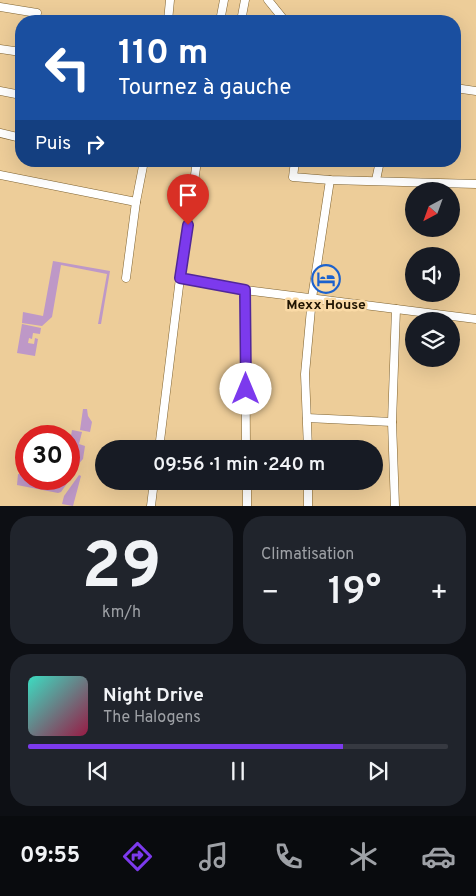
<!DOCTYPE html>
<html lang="fr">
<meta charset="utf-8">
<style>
body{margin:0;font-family:Overpass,sans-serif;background:#20242c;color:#f1f3f6;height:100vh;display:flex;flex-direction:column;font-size:19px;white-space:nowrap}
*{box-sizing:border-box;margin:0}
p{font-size:16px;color:#9ea1a6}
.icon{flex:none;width:28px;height:28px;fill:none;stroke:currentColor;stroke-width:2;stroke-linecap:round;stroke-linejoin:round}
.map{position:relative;height:506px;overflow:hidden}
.side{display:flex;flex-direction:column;gap:10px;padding:10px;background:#0d0f14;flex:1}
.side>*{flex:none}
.top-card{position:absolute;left:15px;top:15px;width:446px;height:152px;border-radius:20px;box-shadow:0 5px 20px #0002;background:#1a4fa0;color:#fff;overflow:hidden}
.needle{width:32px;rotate:221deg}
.controls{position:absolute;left:405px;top:182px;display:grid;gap:10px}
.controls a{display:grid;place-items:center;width:55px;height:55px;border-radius:50%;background:#171b24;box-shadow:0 5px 20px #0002;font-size:25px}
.speed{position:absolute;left:15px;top:425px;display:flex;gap:10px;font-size:25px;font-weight:700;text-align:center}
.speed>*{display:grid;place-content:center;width:65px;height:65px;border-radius:50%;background:#171b24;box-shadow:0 5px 20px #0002;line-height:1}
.speed .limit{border:8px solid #d22;background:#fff;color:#111}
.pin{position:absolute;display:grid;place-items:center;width:42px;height:42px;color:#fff;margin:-51px -21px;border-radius:50% 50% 50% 0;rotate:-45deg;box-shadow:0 0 5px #0007}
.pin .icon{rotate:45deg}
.me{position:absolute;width:55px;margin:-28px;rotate:0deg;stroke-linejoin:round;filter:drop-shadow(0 0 4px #0008)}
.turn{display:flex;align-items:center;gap:18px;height:105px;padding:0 20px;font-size:22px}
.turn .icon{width:65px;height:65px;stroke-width:2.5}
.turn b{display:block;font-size:35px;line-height:42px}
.then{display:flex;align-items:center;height:48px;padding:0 20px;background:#0003;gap:10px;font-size:19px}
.big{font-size:38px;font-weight:600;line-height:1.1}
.side .tile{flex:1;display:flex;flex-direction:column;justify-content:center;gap:8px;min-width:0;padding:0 18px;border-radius:20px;background:#20242c}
.side .dial{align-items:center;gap:0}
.dial b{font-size:65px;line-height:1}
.song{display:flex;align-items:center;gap:15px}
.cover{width:60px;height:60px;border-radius:8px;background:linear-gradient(135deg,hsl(170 70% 55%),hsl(340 70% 35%))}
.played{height:5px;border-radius:2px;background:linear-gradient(90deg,#7c3aed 75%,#363941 75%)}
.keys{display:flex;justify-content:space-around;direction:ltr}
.heat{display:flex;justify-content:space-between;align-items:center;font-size:28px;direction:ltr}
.side .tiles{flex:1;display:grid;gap:10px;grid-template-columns:1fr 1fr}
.tile:last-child{grid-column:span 2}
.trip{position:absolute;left:95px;top:440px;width:288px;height:50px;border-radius:25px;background:#171b24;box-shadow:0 5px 20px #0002;font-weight:600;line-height:50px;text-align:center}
.menu{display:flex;height:80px;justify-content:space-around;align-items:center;background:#090b0e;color:#9ea1a6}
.menu .icon{width:35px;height:35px}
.menu .active{color:#7c3aed}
.menu b{font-size:22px;color:#f1f3f6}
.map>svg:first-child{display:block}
.green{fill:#be98c7}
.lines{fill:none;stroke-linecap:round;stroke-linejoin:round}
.minor-casing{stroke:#7f6331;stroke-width:9}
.minor{stroke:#fff;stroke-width:8}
.route-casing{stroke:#51269a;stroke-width:12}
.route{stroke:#7c3aed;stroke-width:9}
.labels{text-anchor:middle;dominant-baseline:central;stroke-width:5;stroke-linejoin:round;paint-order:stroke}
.poi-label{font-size:14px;font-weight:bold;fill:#1f1402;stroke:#fadaa6}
</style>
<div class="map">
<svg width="476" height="506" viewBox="0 0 476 506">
<rect width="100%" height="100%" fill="#edcd99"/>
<g class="green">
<polygon points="53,261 110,271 101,324 98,324 107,274 61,265 52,317 42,326 22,323 23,312 43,316"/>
<polygon points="22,324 41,328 40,334 33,333 32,339 29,338 28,343 34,344 35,338 38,339 35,356 17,353"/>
<polygon points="83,409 87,409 88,416 92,422 90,432 80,430"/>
<polygon points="72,430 82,432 79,444 85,446 83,459 72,471 69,471 69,447"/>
<polygon points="18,474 26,475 26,479 47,479 68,482 61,492 58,493 17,485"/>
<polygon points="79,475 81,476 73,506 62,504 64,496"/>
</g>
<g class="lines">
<defs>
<g id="minor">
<polyline points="268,0 285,21"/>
<polyline points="0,7 37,13"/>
<polyline points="168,21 170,0"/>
<polyline points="220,21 224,0"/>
<polyline points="241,21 245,0"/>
<polyline points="0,49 21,52"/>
<polyline points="455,88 476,91"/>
<polyline points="0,91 21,95"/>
<polyline points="0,133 21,138"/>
<polyline points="295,161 293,177 330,180 476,184"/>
<polyline points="0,175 136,202"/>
<polyline points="376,180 380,161"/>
<polyline points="126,278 136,202 144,161"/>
<polyline points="180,278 245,290 476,319"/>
<polyline points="245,290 246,449"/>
<polyline points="307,418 392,422"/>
<polyline points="159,449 180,278 197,161"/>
<polyline points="308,449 305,374 312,298 330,180"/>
<polyline points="247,481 247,506"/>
<polyline points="308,481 308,506"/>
<polyline points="151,506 154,481"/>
<polyline points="395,506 392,422 396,309"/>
</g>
</defs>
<use href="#minor" class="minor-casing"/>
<use href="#minor" class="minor"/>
</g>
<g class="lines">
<defs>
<polyline id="route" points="188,225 180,278 245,290 246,389"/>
</defs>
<use href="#route" class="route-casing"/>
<use href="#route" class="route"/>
</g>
<defs>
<symbol id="hotel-ring" viewBox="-11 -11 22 22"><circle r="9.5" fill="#fadaa6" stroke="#1d62cd" stroke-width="1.5"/><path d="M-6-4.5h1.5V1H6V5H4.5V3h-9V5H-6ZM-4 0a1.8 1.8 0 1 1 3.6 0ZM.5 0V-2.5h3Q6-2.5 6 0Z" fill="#1d62cd"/></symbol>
</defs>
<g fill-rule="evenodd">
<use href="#hotel-ring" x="310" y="263" width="32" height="32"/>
</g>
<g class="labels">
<g class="poi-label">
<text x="326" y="305">Mexx House</text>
</g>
</g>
</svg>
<div class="controls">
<a><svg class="needle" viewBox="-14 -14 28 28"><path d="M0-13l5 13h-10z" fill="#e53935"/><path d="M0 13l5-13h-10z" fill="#9ea1a6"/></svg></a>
<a><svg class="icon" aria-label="sound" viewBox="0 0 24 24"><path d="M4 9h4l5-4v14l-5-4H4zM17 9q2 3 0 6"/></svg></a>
<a><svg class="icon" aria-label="layers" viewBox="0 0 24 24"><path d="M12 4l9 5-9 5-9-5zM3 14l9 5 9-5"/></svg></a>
</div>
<div class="speed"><div class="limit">30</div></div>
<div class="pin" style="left:188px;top:225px;background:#d93025"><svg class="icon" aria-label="arrive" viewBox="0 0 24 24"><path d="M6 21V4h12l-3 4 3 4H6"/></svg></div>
<svg class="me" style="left:246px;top:389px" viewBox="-20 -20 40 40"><circle r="19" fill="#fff"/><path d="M0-13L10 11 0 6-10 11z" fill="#7c3aed"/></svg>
<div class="trip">09:56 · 1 min · 240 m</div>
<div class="top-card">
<div class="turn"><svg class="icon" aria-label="left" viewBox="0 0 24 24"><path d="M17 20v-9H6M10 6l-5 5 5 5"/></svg><div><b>110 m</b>Tournez à gauche</div></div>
<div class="then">Puis<svg class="icon" aria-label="right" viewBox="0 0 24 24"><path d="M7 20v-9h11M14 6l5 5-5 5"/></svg></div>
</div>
</div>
<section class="side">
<div class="tiles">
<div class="tile dial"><b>29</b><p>km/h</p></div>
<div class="tile"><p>Climatisation</p>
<div class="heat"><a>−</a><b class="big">19°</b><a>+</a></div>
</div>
<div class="tile">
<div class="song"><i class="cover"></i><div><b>Night Drive</b><p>The Halogens</p></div></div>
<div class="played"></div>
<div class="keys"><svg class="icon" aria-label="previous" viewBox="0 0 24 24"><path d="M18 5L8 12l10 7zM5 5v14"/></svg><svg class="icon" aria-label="pause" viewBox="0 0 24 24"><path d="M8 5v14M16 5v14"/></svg><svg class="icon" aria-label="next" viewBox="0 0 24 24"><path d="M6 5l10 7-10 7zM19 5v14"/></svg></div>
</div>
</div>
</section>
<nav class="menu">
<b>09:55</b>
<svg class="icon active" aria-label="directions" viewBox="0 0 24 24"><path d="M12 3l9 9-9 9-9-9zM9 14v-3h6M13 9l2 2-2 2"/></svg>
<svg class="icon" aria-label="music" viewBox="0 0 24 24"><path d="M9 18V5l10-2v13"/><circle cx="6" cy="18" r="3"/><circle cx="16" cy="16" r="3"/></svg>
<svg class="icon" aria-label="phone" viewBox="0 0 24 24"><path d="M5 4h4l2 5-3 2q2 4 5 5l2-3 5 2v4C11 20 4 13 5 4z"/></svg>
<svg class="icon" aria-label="climate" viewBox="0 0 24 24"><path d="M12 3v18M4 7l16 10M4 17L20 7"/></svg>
<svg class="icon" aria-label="car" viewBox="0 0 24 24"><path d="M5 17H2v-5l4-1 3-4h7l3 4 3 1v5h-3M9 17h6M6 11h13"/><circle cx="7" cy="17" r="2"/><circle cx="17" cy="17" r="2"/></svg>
</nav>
